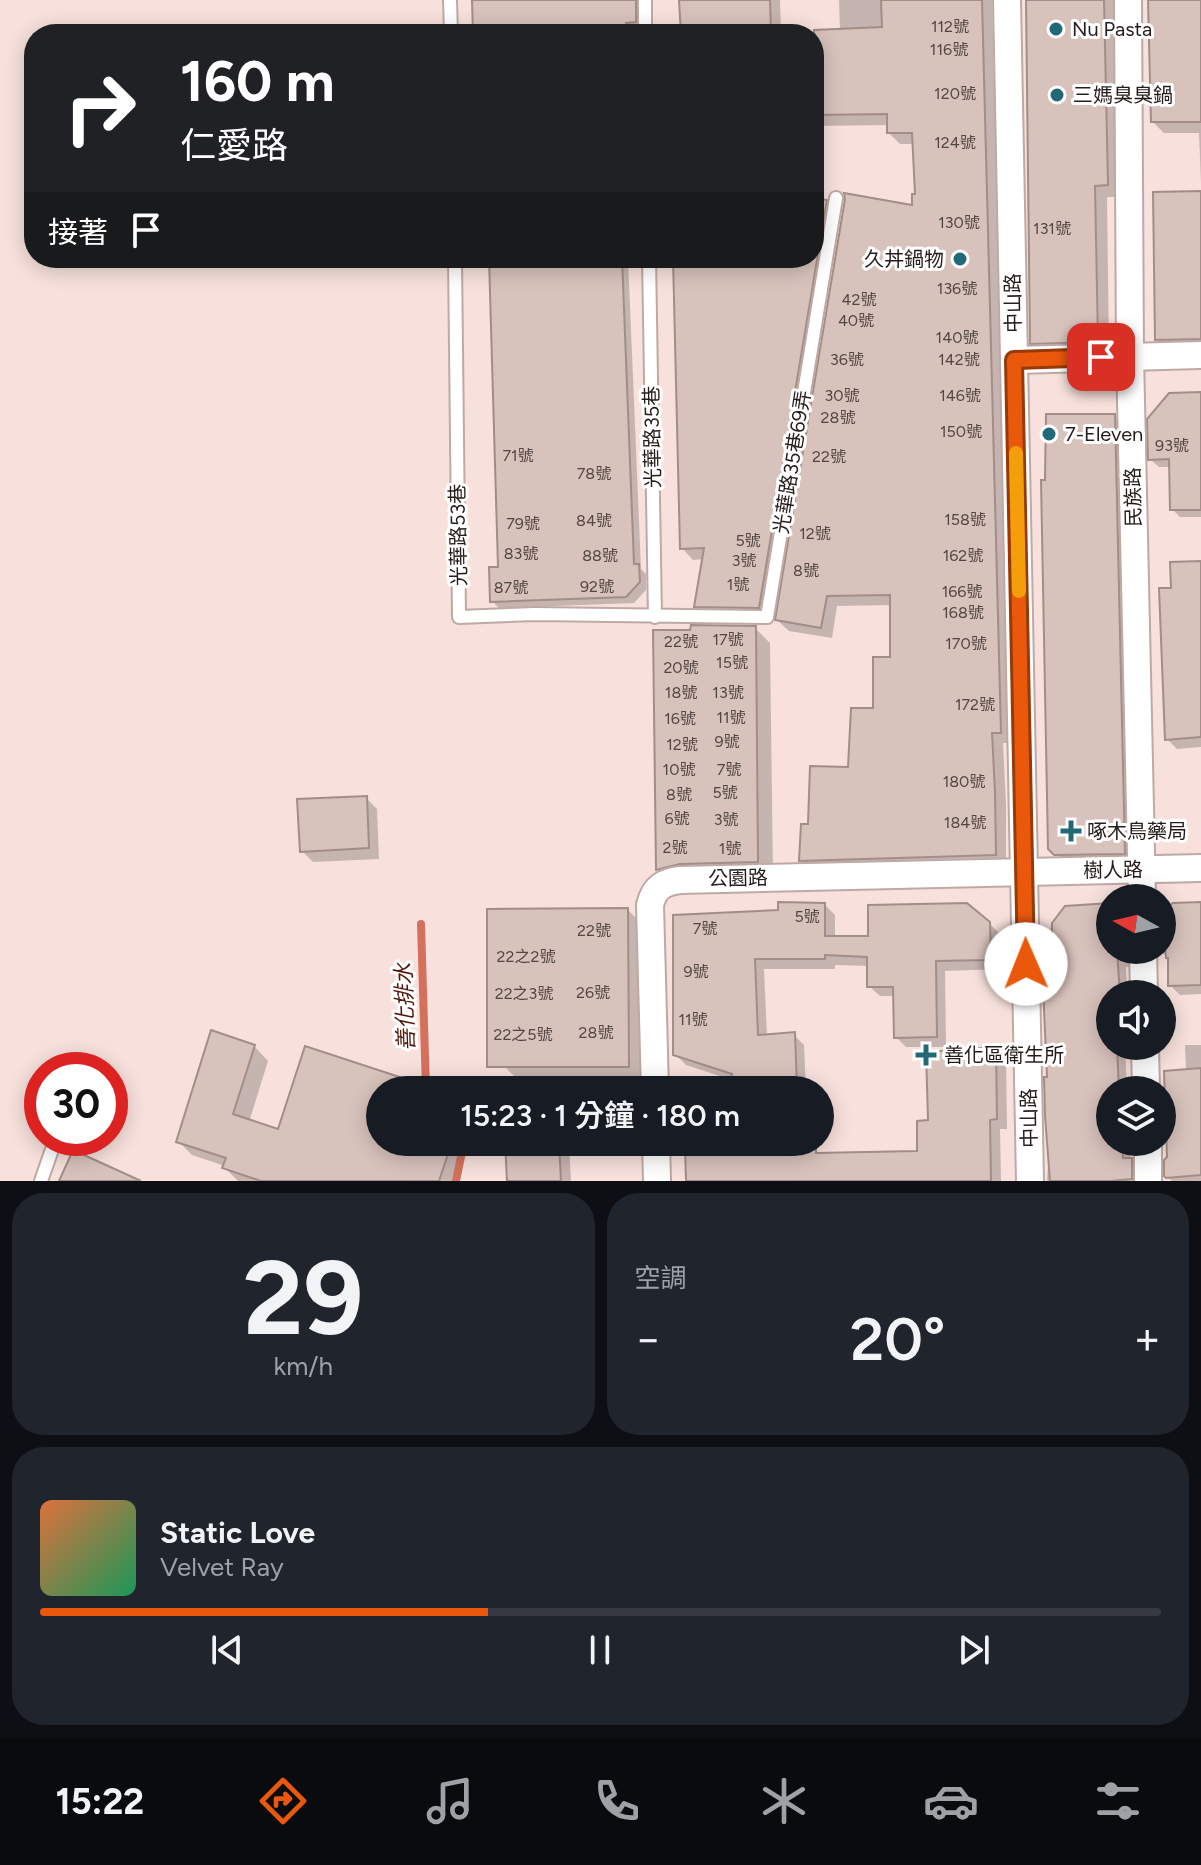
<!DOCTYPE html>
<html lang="zh-TW">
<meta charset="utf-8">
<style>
body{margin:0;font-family:Figtree,"Noto Sans TC",sans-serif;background:#20242c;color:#f1f3f6;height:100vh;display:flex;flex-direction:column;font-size:30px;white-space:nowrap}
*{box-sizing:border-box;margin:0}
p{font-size:26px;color:#9ea1a6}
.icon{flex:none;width:44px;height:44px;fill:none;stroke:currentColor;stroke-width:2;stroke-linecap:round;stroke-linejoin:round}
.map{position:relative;height:1181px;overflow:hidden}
.drawer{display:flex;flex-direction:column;gap:12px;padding:12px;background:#0d0f14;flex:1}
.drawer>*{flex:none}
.banner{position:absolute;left:24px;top:24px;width:800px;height:244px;border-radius:32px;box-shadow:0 4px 20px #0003;background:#202124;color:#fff;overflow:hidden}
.needle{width:52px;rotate:278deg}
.controls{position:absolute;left:1096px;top:884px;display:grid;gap:16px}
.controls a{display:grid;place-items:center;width:80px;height:80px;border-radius:50%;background:#171b24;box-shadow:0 4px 20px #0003;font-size:40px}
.speed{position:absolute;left:24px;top:1052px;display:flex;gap:16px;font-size:40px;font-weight:700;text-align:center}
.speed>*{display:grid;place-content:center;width:104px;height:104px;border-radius:50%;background:#171b24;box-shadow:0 4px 20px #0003;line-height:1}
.speed .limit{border:12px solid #d22;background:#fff;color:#111}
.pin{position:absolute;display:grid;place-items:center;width:68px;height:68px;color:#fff;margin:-34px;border-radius:16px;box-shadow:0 4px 12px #0006}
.me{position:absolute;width:88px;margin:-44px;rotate:359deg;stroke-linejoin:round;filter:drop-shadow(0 0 6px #0008)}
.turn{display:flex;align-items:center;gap:28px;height:168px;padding:0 24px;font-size:36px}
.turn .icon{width:104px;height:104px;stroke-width:2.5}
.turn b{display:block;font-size:56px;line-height:68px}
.then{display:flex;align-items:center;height:76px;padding:0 24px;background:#0003;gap:16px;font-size:30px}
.big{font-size:60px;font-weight:600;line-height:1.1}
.drawer .widget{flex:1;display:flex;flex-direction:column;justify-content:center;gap:12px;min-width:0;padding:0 28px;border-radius:32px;background:#20242c}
.drawer .dial{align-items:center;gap:0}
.dial b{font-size:104px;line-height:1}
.song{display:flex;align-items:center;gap:24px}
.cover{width:96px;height:96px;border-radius:12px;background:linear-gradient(135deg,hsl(20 70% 55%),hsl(150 70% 35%))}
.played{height:8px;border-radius:4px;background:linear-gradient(90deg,#ea580c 40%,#363941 40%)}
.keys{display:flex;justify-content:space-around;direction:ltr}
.heat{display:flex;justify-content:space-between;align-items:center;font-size:44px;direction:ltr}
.drawer .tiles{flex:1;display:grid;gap:12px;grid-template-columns:1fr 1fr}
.widget:last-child{grid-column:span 2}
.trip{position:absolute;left:366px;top:1076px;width:468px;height:80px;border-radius:40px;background:#171b24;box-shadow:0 4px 20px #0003;font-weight:600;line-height:80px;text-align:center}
.menu{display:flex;height:128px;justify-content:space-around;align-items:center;background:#090b0e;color:#9ea1a6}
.menu .icon{width:56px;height:56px}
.menu .active{color:#ea580c}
.menu b{font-size:36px;color:#f1f3f6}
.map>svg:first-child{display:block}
.shadow{fill:#0003}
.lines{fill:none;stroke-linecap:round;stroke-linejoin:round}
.stream{stroke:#d3715d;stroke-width:8}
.building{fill:#d8c2bc;stroke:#a28d88;stroke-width:2}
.lane-casing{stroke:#bfa9a4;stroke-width:16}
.street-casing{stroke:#bfa9a4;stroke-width:30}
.lane{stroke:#fff;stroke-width:12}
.street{stroke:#fff;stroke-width:26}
.route-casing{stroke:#983908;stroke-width:20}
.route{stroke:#ea580c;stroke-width:14}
.slow{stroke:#f59e0b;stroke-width:14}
.poi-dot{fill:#216976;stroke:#fff;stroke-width:3}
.labels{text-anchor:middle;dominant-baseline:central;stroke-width:6;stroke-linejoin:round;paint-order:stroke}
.number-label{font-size:16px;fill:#524643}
.poi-label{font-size:20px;fill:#251d1b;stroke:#fff;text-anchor:start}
.street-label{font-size:20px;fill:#251d1b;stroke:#fff}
.water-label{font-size:22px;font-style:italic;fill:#54160a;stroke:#fff}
</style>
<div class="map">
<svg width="1201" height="1181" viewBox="0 0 1201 1181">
<rect width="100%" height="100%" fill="#f8e1dc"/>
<g class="shadow">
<polygon points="474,0 642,0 642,29 633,29 633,34 475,34"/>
<polygon points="681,0 780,0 781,33 840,31 839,0 992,0 1012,743 1003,743 1006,804 1006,866 812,872 801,860 810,826 850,769 875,710 892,659 892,605 837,606 832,638 789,631 777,620 914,207 917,196 915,144 900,144 889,133 889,125 814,126 814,34 683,34"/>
<polygon points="1028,0 1116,0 1119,197 1107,197 1109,353 1045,355 1032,343"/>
<polygon points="1150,0 1201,0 1201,183 1199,133 1164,133 1153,122"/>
<polygon points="251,26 293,29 298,34 251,34"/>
<polygon points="1201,193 1201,350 1169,351 1157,339"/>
<polygon points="814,200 826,202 837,213 770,618 707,618 696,606 704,559 693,560 682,548 675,258 814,258"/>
<polygon points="491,258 628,258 641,569 646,574 646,590 634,603 499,608 492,601 500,568"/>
<polygon points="1201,394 1201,517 1180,517 1172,509 1171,467 1159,467 1150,459"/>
<polygon points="1114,416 1129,430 1139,868 1071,869 1050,848 1047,482"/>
<polygon points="1201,563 1201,747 1177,749 1167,739 1173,590"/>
<polygon points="755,628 770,643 773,876 673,884 658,870 655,632"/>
<polygon points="366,798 377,809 379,859 313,862 302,851"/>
<polygon points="1201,904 1201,994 1180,995 1170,985 1170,960 1161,951 1162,913 1174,905"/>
<polygon points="825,905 835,915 835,938 870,939 989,923 1000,934 1001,969 945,971 946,1047 906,1047 896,1037 896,996 880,996 869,986 869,966 835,965 835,969 764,969 767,1036 794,1035 804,1045 806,1090 733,1090 731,1087 732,1080 686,1065 675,1054 780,912"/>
<polygon points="1110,905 1110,950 1140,950 1136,966 1126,967 1127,994 1110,994 1110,1046 1125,1046 1127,1090 1110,1090 1110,1142 1130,1142 1131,1160 1140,1170 1140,1181 1047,1181 1048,1165 1051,1164 1049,1079 1053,965"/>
<polygon points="628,910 643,925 643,1081 519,1081 504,1066"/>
<polygon points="1185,1045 1201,1045 1201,1181 1172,1181 1166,1175 1186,1071"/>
<polygon points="254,1046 268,1061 249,1122 280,1132 307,1049 434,1090 380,1090 380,1142 470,1142 457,1181 238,1181 225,1168 225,1166 192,1155 178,1141"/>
<polygon points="995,1049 1006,1059 1007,1129 1000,1129 1001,1181 688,1181 763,1145 763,1142 796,1142 796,1152 815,1151 819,1155 919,1153 930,1122"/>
<polygon points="507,1142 569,1142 571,1181 509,1181"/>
</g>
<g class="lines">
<g class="stream">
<polyline points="421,924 426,1090"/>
<polyline points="456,1181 464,1142"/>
</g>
</g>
<g class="building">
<polygon points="472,0 636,0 636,22 626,23 627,34 473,34"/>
<polygon points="679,0 770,0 771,34 681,34"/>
<polygon points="881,0 982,0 1001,733 992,733 995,792 996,855 799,861 801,824 808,824 810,766 848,767 851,708 873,708 873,657 890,657 890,595 827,596 821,628 775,620 845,199 844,193 912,205 912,194 915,194 912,133 887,133 887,114 814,115 814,30 882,27"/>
<polygon points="1026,0 1104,0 1108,185 1095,186 1098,342 1030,344"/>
<polygon points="1148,0 1201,0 1201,122 1151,122"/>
<polygon points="1201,191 1201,339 1155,340 1153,192"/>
<polygon points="814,198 827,200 759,608 694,607 704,548 680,549 673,258 814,258"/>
<polygon points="489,258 622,258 634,564 639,564 640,582 626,597 490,602 489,567 498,567"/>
<polygon points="1201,392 1201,510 1170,510 1169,459 1148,460 1147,419 1169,393"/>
<polygon points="1046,414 1115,414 1125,854 1054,855 1048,849 1041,480 1045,480"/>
<polygon points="1201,561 1201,737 1165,740 1159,588 1171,588 1170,562"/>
<polygon points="691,625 756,626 758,862 680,864 656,870 653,630 690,630"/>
<polygon points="367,796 369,848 300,852 297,799"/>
<polygon points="778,902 825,903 825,936 868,936 868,905 967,903 990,922 991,960 936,961 937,1037 894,1038 893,987 867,987 867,957 825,955 825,959 755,959 758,1035 795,1032 797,1090 741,1090 728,1088 732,1074 673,1055 673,915 778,910"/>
<polygon points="1201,902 1201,985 1168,986 1168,958 1166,958 1163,910 1173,903"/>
<polygon points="1110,903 1110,950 1117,950 1120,994 1110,994 1110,1046 1117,1046 1119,1090 1110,1090 1110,1142 1122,1142 1123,1158 1132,1158 1132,1179 1110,1181 1050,1181 1045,1116 1044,1077 1047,1077 1042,964 1051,963 1052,923 1065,906"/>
<polygon points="628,908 629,1067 487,1067 487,909"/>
<polygon points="211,1030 255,1045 233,1114 278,1129 305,1046 427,1086 427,1090 380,1090 380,1142 452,1142 439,1181 261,1181 222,1168 226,1158 176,1142"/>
<polygon points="996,1047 997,1119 990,1120 991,1181 686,1181 685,1147 787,1142 787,1150 816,1149 816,1153 917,1151 917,1121 928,1120 926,1052"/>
<polygon points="1201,1068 1201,1175 1166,1178 1164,1176 1164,1160 1167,1157 1164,1071"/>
<polygon points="505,1142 559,1142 561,1181 507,1181"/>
<polygon points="73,1150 141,1181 59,1181"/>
</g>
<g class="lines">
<defs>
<g id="lane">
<polyline points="450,0 451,34"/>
<polyline points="645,0 645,34"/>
<polyline points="455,258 459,617 535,614 767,617 836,198"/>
<polyline points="649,258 655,617"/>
<polyline points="41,1181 56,1138"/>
</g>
<g id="street">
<polyline points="1007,0 1030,1181"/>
<polyline points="1128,0 1130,356 1142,898"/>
<polyline points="1014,360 1201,355"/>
<polyline points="1143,950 1144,994"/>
<polyline points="1145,1046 1146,1090"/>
<path d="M 655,1090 L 650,905 C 654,888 663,882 680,880 L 1201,868"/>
<polyline points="656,1142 657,1181"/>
<polyline points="1148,1142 1148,1181"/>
</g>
</defs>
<use href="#lane" class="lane-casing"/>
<use href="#street" class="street-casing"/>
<use href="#lane" class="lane"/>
<use href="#street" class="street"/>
</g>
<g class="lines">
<defs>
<polyline id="route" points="1026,964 1014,360 1101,357"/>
</defs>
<use href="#route" class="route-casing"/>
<use href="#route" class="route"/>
<polyline class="slow" points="1016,453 1019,591"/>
</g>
<g class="poi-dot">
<circle cx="1056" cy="29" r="8"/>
<circle cx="1057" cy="95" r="8"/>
<circle cx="960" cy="259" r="8"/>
<circle cx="1049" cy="434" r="8"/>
<path d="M1067 819h8v8h8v8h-8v8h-8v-8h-8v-8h8z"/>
<path d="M922 1043h8v8h8v8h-8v8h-8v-8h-8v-8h8z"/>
</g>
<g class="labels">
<g class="number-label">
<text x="950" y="26">112號</text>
<text x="949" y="49">116號</text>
<text x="955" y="93">120號</text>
<text x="955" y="142">124號</text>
<text x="959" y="222">130號</text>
<text x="1052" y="228">131號</text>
<text x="957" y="288">136號</text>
<text x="859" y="299">42號</text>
<text x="856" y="320">40號</text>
<text x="957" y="337">140號</text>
<text x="847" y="359">36號</text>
<text x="959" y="359">142號</text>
<text x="842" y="395">30號</text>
<text x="960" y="395">146號</text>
<text x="838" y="417">28號</text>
<text x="961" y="431">150號</text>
<text x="1172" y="445">93號</text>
<text x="518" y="455">71號</text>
<text x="829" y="456">22號</text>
<text x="594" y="473">78號</text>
<text x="965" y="519">158號</text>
<text x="594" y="520">84號</text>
<text x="523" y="523">79號</text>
<text x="815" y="533">12號</text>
<text x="748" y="540">5號</text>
<text x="521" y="553">83號</text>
<text x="600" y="555">88號</text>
<text x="963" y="555">162號</text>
<text x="744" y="560">3號</text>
<text x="806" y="570">8號</text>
<text x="738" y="584">1號</text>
<text x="597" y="586">92號</text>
<text x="511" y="587">87號</text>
<text x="962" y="591">166號</text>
<text x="963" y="612">168號</text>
<text x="728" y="639">17號</text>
<text x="681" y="641">22號</text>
<text x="966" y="643">170號</text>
<text x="732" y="662">15號</text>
<text x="681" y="667">20號</text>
<text x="681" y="692">18號</text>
<text x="728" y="692">13號</text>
<text x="975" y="704">172號</text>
<text x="731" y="717">11號</text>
<text x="680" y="718">16號</text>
<text x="727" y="741">9號</text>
<text x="682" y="744">12號</text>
<text x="679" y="769">10號</text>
<text x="729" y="769">7號</text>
<text x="964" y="781">180號</text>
<text x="725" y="792">5號</text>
<text x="679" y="794">8號</text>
<text x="677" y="818">6號</text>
<text x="726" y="819">3號</text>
<text x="965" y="822">184號</text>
<text x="675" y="847">2號</text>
<text x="730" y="848">1號</text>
<text x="807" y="916">5號</text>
<text x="705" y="928">7號</text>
<text x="594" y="930">22號</text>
<text x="526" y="956">22之2號</text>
<text x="696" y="971">9號</text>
<text x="593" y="992">26號</text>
<text x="524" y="993">22之3號</text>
<text x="693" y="1019">11號</text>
<text x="596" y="1032">28號</text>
<text x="523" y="1034">22之5號</text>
</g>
<g class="poi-label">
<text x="1072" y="29">Nu Pasta</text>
<text x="1073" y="95">三媽臭臭鍋</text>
<text x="944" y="259" text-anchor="end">久丼鍋物</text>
<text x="1065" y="434">7-Eleven</text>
<text x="1087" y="831">啄木鳥藥局</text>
<text x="944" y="1055">善化區衛生所</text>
</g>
<g class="street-label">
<text transform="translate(1013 303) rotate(-91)">中山路</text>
<text transform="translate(652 437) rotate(-91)">光華路35巷</text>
<text transform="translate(792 462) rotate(-81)">光華路35巷69弄</text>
<text transform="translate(1133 497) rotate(-91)">民族路</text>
<text transform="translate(458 535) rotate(-91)">光華路53巷</text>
<text transform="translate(1113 870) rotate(-1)">樹人路</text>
<text transform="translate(738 878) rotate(-1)">公園路</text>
<text transform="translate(1029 1118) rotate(-91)">中山路</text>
</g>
<g class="water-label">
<text transform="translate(405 1007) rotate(-92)">善化排水</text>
</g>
</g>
</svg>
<div class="controls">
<a><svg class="needle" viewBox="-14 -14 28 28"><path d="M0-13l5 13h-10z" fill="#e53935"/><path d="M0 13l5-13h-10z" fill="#9ea1a6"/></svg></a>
<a><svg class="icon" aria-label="sound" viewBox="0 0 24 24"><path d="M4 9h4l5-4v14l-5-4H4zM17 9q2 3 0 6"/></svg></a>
<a><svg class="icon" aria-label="layers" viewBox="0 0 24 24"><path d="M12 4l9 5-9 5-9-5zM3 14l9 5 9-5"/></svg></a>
</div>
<div class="speed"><div class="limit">30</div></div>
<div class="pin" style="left:1101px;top:357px;background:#d93025"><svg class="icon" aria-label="arrive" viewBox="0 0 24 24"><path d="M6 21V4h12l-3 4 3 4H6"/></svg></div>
<svg class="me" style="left:1026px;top:964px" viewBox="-20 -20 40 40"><circle r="19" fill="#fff"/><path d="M0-13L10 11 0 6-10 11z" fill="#ea580c"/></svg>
<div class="trip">15:23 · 1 分鐘 · 180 m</div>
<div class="banner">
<div class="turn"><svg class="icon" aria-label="right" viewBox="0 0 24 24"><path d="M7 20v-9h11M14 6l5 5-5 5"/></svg><div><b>160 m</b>仁愛路</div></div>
<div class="then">接著<svg class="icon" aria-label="arrive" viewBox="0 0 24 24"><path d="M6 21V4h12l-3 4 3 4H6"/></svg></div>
</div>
</div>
<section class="drawer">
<div class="tiles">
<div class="widget dial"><b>29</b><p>km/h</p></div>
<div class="widget"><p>空調</p>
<div class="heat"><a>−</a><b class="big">20°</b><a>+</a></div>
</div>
<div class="widget">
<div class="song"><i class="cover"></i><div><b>Static Love</b><p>Velvet Ray</p></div></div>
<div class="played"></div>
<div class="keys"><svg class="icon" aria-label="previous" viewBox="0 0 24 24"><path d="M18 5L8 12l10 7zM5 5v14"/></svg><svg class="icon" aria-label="pause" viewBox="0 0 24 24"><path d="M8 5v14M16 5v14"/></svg><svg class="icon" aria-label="next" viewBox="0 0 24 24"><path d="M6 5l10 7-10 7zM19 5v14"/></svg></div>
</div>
</div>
</section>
<nav class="menu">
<b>15:22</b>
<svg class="icon active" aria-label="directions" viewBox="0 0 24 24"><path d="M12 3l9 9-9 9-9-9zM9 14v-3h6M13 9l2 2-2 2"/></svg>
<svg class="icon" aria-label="music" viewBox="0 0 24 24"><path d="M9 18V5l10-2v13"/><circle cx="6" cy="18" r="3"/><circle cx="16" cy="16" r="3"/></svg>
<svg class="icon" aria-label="phone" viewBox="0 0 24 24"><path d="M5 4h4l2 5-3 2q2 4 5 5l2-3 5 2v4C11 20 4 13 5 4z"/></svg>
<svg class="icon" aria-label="climate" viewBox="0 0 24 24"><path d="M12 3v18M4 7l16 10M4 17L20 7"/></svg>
<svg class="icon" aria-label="car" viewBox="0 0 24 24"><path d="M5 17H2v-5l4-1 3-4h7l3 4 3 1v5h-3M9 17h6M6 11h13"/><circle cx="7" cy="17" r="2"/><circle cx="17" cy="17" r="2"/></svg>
<svg class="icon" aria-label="filters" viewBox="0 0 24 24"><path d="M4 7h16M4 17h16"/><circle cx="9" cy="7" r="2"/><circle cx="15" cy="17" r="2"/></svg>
</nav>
